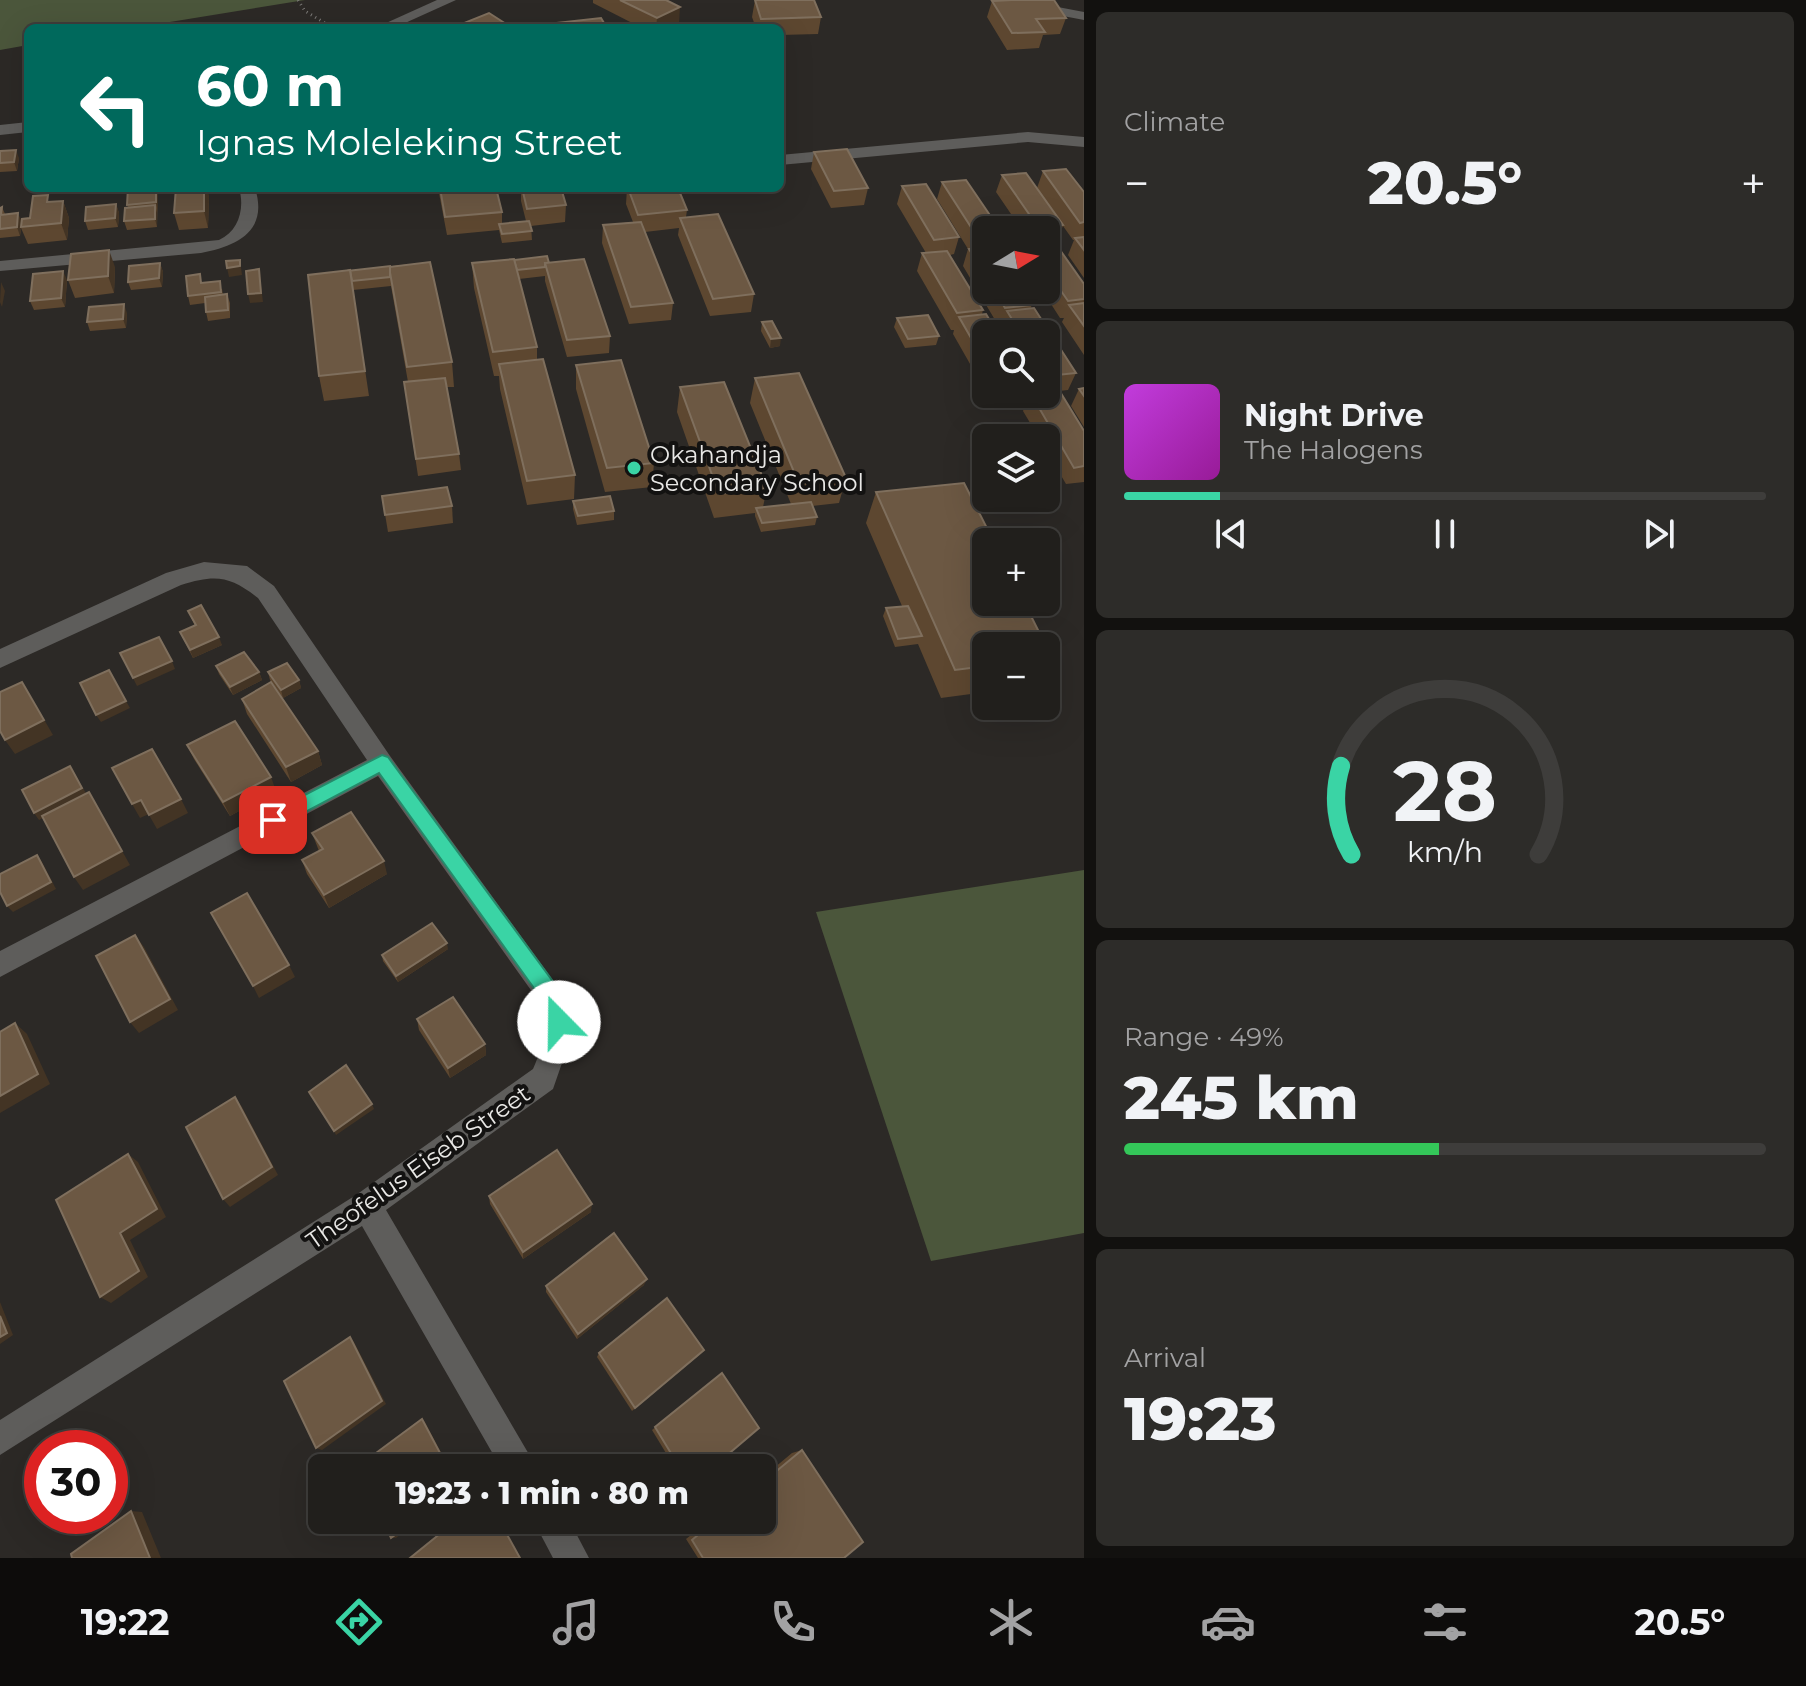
<!DOCTYPE html>
<meta charset="utf-8">
<style>
body{margin:0;font-family:Montserrat,sans-serif;background:#2d2c29;color:#f1f3f6;height:100vh;display:flex;flex-direction:column;font-size:30px;white-space:nowrap}
*{box-sizing:border-box;margin:0}
p{font-size:26px;color:#a2a2a3}
.icon{flex:none;width:44px;height:44px;fill:none;stroke:currentColor;stroke-width:2;stroke-linecap:round;stroke-linejoin:round}
.map{position:relative;flex:1;overflow:hidden}
.drawer{display:flex;flex-direction:column;gap:12px;padding:12px;background:#12110f;width:722px}
.drawer>*{flex:none}
.guide{position:absolute;left:24px;top:24px;width:760px;height:168px;border-radius:12px;box-shadow:0 8px 32px #0002,0 0 0 2px #3e3d3b;background:#00695c;color:#fff;overflow:hidden}
.needle{width:52px;rotate:80deg}
.fabs{position:absolute;left:972px;top:216px;display:grid;gap:16px}
.fabs a{display:grid;place-items:center;width:88px;height:88px;border-radius:12px;background:#211f1c;box-shadow:0 8px 32px #0002,0 0 0 2px #3e3d3b;font-size:40px}
.speed{position:absolute;left:24px;top:1430px;display:flex;gap:16px;font-size:40px;font-weight:700;text-align:center}
.speed>*{display:grid;place-content:center;width:104px;height:104px;border-radius:50%;background:#211f1c;box-shadow:0 8px 32px #0002,0 0 0 2px #3e3d3b;line-height:1}
.speed .limit{border:12px solid #d22;background:#fff;color:#111}
.pin{position:absolute;display:grid;place-items:center;width:68px;height:68px;color:#fff;margin:-34px;border-radius:16px;box-shadow:0 4px 12px #0006}
.me{position:absolute;width:88px;margin:-44px;rotate:338deg;stroke-linejoin:round;filter:drop-shadow(0 0 6px #0008)}
.turn{display:flex;align-items:center;gap:28px;height:168px;padding:0 40px;font-size:36px}
.turn .icon{width:104px;height:104px;stroke-width:2.5}
.turn b{display:block;font-size:56px;line-height:68px}
.big{font-size:60px;font-weight:800;line-height:1.1}
.drawer .card{flex:1;display:flex;flex-direction:column;justify-content:center;gap:12px;min-width:0;padding:0 28px;border-radius:12px;background:#2d2c29}
.drawer .dial{align-items:center;gap:0}
.dial svg{height:208px;overflow:visible;fill:none;stroke:#3e3d3b;stroke-width:7;stroke-linecap:round;text-anchor:middle}
.dial text{fill:#f1f3f6;stroke:none}
.song{display:flex;align-items:center;gap:24px}
.cover{width:96px;height:96px;border-radius:12px;background:linear-gradient(135deg,hsl(290 70% 55%),hsl(300 70% 35%))}
.played{height:8px;border-radius:4px;background:linear-gradient(90deg,#3ad4a5 15%,#3e3d3b 15%)}
.keys{display:flex;justify-content:space-around;direction:ltr}
.heat{display:flex;justify-content:space-between;align-items:center;font-size:44px;direction:ltr}
.charge{height:12px;border-radius:6px;background:linear-gradient(90deg,#34c759 49%,#3e3d3b 0)}
.trip{position:absolute;left:308px;top:1454px;width:468px;height:80px;border-radius:12px;background:#211f1c;box-shadow:0 8px 32px #0002,0 0 0 2px #3e3d3b;font-weight:800;line-height:80px;text-align:center}
.menu{display:flex;height:128px;justify-content:space-around;align-items:center;background:#0d0c0b;color:#a2a2a3}
.menu .icon{width:56px;height:56px}
.menu .on{color:#3ad4a5}
.menu b{font-size:36px;color:#f1f3f6}
main{display:flex;flex:1;min-height:0}
.map>svg:first-child{display:block}
.green{fill:#4b563b}
.lines{fill:none;stroke-linecap:round;stroke-linejoin:round}
.path{stroke:#7d7b79;stroke-width:3;stroke-dasharray:1 4;stroke-linecap:butt}
.minor{fill:#5e5d5b;fill-rule:evenodd}
.wall{fill:#5d4730}
.shaded-wall{fill:#433424}
.building{fill:#6c5843;stroke:#7f6f5d;stroke-width:2}
.route{fill:#3ad4a5;stroke:#268a6b;stroke-width:2}
.poi-dot{fill:#3ad4a5;stroke:#131211;stroke-width:3}
.labels{text-anchor:middle;dominant-baseline:central;stroke-width:8;stroke-linejoin:round;paint-order:stroke}
.poi-label{font-size:24px;fill:#e9e8e6;stroke:#131211;text-anchor:start}
.street-label{font-size:24px;fill:#e9e8e6;stroke:#131211}
</style>
<main>
<div class="map">
<svg width="1084" height="1558" viewBox="0 0 1084 1558">
<rect width="100%" height="100%" fill="#2c2926"/>
<g class="green">
<polygon points="0,0 305,0 133,28 28,28 28,45 0,50"/>
<polygon points="1084,870 1084,1233 931,1261 816,912"/>
</g>
<g class="lines">
<polyline class="path" points="298,0 305,11 333,28"/>
<g class="minor">
<polygon points="437,0 456,0 394,28 375,28"/>
<polygon points="993,0 1021,0 1084,12 1084,20 1000,4"/>
<polygon points="28,122 28,132 0,135 0,125"/>
<polygon points="1028,132 1084,137 1084,147 1028,142 780,165 780,155"/>
<path d="M 239,188 L 255,188 C 269,232 236,246 201,253 L 0,271 L 0,261 L 219,240 C 239,231 245,208 239,188 Z"/>
<path d="M 204,562 L 247,566 L 274,586 L 390,756 L 563,994 L 571,1037 L 553,1089 L 386,1210 L 537,1468 L 501,1468 L 362,1226 L 0,1455 L 0,1420 L 356,1195 L 533,1069 C 544,1045 546,1025 538,1000 L 378,776 L 0,977 L 0,951 L 367,760 L 258,598 C 230,576 216,574 181,585 L 0,668 L 0,649 L 166,573 Z"/>
<polygon points="533,1520 569,1520 589,1558 553,1558"/>
</g>
</g>
<g class="wall">
<polygon points="593,0 666,0 679,24 670,28 642,28 593,3"/>
<polygon points="755,0 821,17 818,34 780,35 780,28 756,28 752,17"/>
<polygon points="992,1 1066,18 1060,34 1043,35 1039,48 1007,50 987,17"/>
<polygon points="0,151 19,158 17,171 0,172"/>
<polygon points="814,152 868,188 864,205 831,208 811,169"/>
<polygon points="1043,171 1084,192 1084,278 1068,255 1074,240 1073,240 1063,226 1055,242 1084,284 1084,355 1062,322 1064,318 1060,318 1042,290 1046,290 1046,230 1022,230 996,192 1002,175 1037,188"/>
<polygon points="942,182 986,230 986,290 1022,290 1032,305 1030,309 1076,373 1068,390 1059,391 1084,431 1084,482 1066,484 1046,450 1046,438 1039,438 1023,411 1030,394 1046,394 1046,334 1004,334 1001,328 1002,325 998,325 963,266 968,249 937,199"/>
<polygon points="902,186 959,237 954,254 950,255 983,310 982,314 986,334 986,392 953,334 954,330 951,330 917,271 922,253 926,253 897,204"/>
<polygon points="158,188 157,227 127,230 124,221 128,207 127,205"/>
<polygon points="438,188 496,188 502,212 502,224 526,221 521,201 521,188 561,188 566,205 565,222 531,226 532,240 502,243 499,230 447,235"/>
<polygon points="627,188 687,210 686,217 754,294 751,312 710,316 678,235 679,228 645,232 673,303 671,320 629,324 602,243 603,225 633,222 626,204"/>
<polygon points="209,195 208,228 179,230 174,213"/>
<polygon points="63,201 69,218 67,240 28,244 21,228 20,236 0,238 0,208 2,207 5,214 21,221 30,218 51,202"/>
<polygon points="116,204 119,213 118,227 88,230 85,221"/>
<polygon points="430,262 452,362 454,387 447,387 459,454 461,470 418,476 404,382 408,382 391,286 353,290 369,396 324,401 319,376 308,275"/>
<polygon points="160,263 163,272 162,287 131,290 128,282"/>
<polygon points="472,263 549,263 610,336 609,353 567,357 545,281 545,276 519,279 537,347 537,360 575,475 574,499 527,505 500,389 499,376 494,376 474,288"/>
<polygon points="115,267 114,293 75,298 68,280"/>
<polygon points="67,280 65,307 34,310 30,301"/>
<polygon points="203,283 222,289 223,295 227,294 230,303 230,318 208,321 206,312 205,303 190,305 188,296"/>
<polygon points="127,313 126,328 90,331 87,322"/>
<polygon points="897,318 939,336 936,345 905,348 894,327"/>
<polygon points="762,322 780,346 770,348 761,331"/>
<polygon points="576,365 654,463 652,487 605,492 576,389"/>
<polygon points="755,378 846,478 839,503 812,506 817,517 815,525 761,532 755,516 755,513 714,518 677,412 680,387 767,488 763,507 791,504 750,403"/>
<polygon points="1084,388 1084,427 1071,406 1079,389"/>
<polygon points="987,394 1019,394 1018,397 990,400"/>
<polygon points="876,492 1034,621 1052,658 1046,669 1046,646 986,646 986,692 941,698 918,644 895,647 883,616 886,608 902,606 866,523"/>
<polygon points="382,496 452,506 453,523 388,532"/>
<polygon points="573,501 614,511 614,520 577,525 573,509"/>
<polygon points="188,611 222,645 193,658 180,632 195,626"/>
<polygon points="216,666 259,672 262,680 233,695 219,674"/>
<polygon points="268,672 299,680 301,688 283,698 270,680"/>
<polygon points="242,699 318,751 322,765 291,782 247,714"/>
<polygon points="187,745 276,791 230,816 194,759"/>
<polygon points="312,833 387,874 329,908 307,874 302,860 319,851"/>
<polygon points="448,949 398,982 383,961 382,955"/>
<polygon points="417,1019 485,1044 486,1055 450,1078 419,1030"/>
<polygon points="489,1196 591,1212 523,1259 490,1204"/>
<polygon points="644,1285 577,1339 546,1292 546,1286"/>
<polygon points="599,1353 699,1355 632,1411 597,1357"/>
<polygon points="722,1373 712,1468 675,1468 652,1430"/>
<polygon points="802,1450 844,1558 698,1558 686,1539 710,1520 762,1520 762,1478 792,1453"/>
</g>
<g class="shaded-wall">
<polygon points="680,7 679,24 670,28 656,28 657,18"/>
<polygon points="16,150 19,158 17,171 14,162"/>
<polygon points="156,188 158,188 158,211 156,202"/>
<polygon points="204,188 207,188 209,195 208,228 204,211"/>
<polygon points="63,201 69,218 67,240 61,223"/>
<polygon points="116,204 119,213 118,227 115,218"/>
<polygon points="155,205 157,213 157,227 155,219"/>
<polygon points="18,213 22,222 20,236 17,227"/>
<polygon points="109,250 115,267 114,293 108,276"/>
<polygon points="240,260 242,275 229,277 227,268"/>
<polygon points="160,263 163,272 162,287 159,278"/>
<polygon points="259,269 263,302 250,303 248,294"/>
<polygon points="63,271 67,280 65,307 61,298"/>
<polygon points="1,282 5,291 2,307 0,302"/>
<polygon points="124,304 127,313 126,328 123,319"/>
<polygon points="781,338 780,346 770,348 771,339"/>
<polygon points="219,637 222,645 193,658 190,650"/>
<polygon points="172,661 175,669 137,686 133,678"/>
<polygon points="259,672 262,680 233,695 230,687"/>
<polygon points="299,680 301,688 283,698 281,690"/>
<polygon points="31,697 53,735 15,754 5,740"/>
<polygon points="126,701 130,708 101,722 96,715"/>
<polygon points="318,751 322,765 291,782 286,767"/>
<polygon points="70,766 87,795 39,820 34,813"/>
<polygon points="271,777 276,791 230,816 223,802"/>
<polygon points="89,792 130,865 83,890 74,877"/>
<polygon points="181,799 188,813 157,829 149,815"/>
<polygon points="141,800 149,814 140,818 132,804"/>
<polygon points="37,855 42,862 56,889 13,912 7,906"/>
<polygon points="384,861 387,874 329,908 324,895"/>
<polygon points="135,935 144,947 178,1010 139,1033 130,1022"/>
<polygon points="447,943 448,949 398,982 396,976"/>
<polygon points="289,965 295,977 259,998 253,986"/>
<polygon points="15,1023 27,1034 50,1084 0,1113 0,1096"/>
<polygon points="485,1044 486,1055 450,1078 448,1068"/>
<polygon points="235,1097 242,1107 278,1175 230,1207 223,1199"/>
<polygon points="372,1104 374,1109 336,1135 334,1131"/>
<polygon points="128,1154 138,1162 166,1217 130,1240 148,1277 111,1303 100,1297 120,1233"/>
<polygon points="592,1204 591,1212 523,1259 523,1252"/>
<polygon points="647,1279 644,1285 577,1339 578,1334"/>
<polygon points="0,1302 13,1335 0,1344"/>
<polygon points="350,1337 354,1342 386,1404 322,1450 316,1448"/>
<polygon points="704,1350 699,1355 632,1411 635,1408"/>
<polygon points="422,1419 425,1422 449,1468 448,1468"/>
<polygon points="131,1511 142,1512 161,1558 150,1558"/>
<polygon points="415,1520 419,1520 396,1538 391,1538"/>
</g>
<g class="building">
<polygon points="620,0 666,0 680,7 657,18"/>
<polygon points="755,0 814,0 821,17 761,19"/>
<polygon points="1012,0 1054,0 1066,18 1036,19 1045,32 1012,33 992,1"/>
<polygon points="489,13 506,24 495,28 465,28 459,25"/>
<polygon points="601,18 607,28 521,28 521,27"/>
<polygon points="847,149 868,188 834,191 814,152"/>
<polygon points="16,150 14,162 0,163 0,151"/>
<polygon points="1066,169 1084,192 1084,222 1080,223 1043,171"/>
<polygon points="1026,173 1063,225 1038,227 1002,175"/>
<polygon points="966,180 1000,230 986,230 986,234 976,235 942,182"/>
<polygon points="926,184 959,237 934,240 902,186"/>
<polygon points="128,188 156,188 156,202 127,205"/>
<polygon points="176,188 204,188 204,211 174,213"/>
<polygon points="440,188 496,188 502,212 445,217"/>
<polygon points="522,188 561,188 566,205 527,209"/>
<polygon points="628,188 678,188 687,210 638,215"/>
<polygon points="48,195 47,202 63,201 61,223 21,227 22,219 30,218 33,196"/>
<polygon points="116,204 115,218 85,221 86,207"/>
<polygon points="155,205 155,219 124,221 125,208"/>
<polygon points="2,207 1,215 18,213 17,227 0,229 0,208"/>
<polygon points="718,214 754,294 713,299 680,218"/>
<polygon points="529,221 532,231 502,234 499,224"/>
<polygon points="641,222 673,303 631,307 603,225"/>
<polygon points="1084,237 1084,250 1075,238"/>
<polygon points="1053,240 1084,284 1084,299 1068,301 1046,269 1046,241"/>
<polygon points="986,247 986,277 969,249"/>
<polygon points="109,250 108,276 68,280 71,254"/>
<polygon points="947,251 983,310 957,313 922,253"/>
<polygon points="547,256 549,263 545,263 545,267 517,270 514,260"/>
<polygon points="514,259 537,347 493,352 472,263"/>
<polygon points="584,259 610,336 567,340 545,263"/>
<polygon points="240,260 240,266 227,268 226,261"/>
<polygon points="430,262 452,362 407,367 389,267"/>
<polygon points="160,263 159,278 128,282 129,266"/>
<polygon points="390,266 390,277 352,281 350,270 347,271"/>
<polygon points="259,269 261,293 248,294 246,271"/>
<polygon points="350,270 365,371 319,376 308,275"/>
<polygon points="63,271 61,298 30,301 33,274"/>
<polygon points="200,274 201,283 220,281 221,292 188,296 186,276"/>
<polygon points="994,290 1022,290 1032,305 1005,308"/>
<polygon points="227,294 228,310 206,312 205,297"/>
<polygon points="1084,303 1084,326 1069,305"/>
<polygon points="124,304 123,319 87,322 89,307"/>
<polygon points="1034,308 1076,373 1048,376 1046,374 1046,334 1021,334 1007,311"/>
<polygon points="986,314 998,334 986,334 986,364 959,317"/>
<polygon points="928,315 939,336 908,339 897,318"/>
<polygon points="772,321 781,338 771,339 762,322"/>
<polygon points="543,359 575,475 527,481 499,364"/>
<polygon points="621,360 654,463 607,468 576,365"/>
<polygon points="799,373 846,478 799,484 755,378"/>
<polygon points="445,378 459,454 416,459 404,382"/>
<polygon points="724,382 767,488 719,494 680,387"/>
<polygon points="1084,388 1084,396 1079,389"/>
<polygon points="1059,390 1084,431 1084,466 1074,468 1031,394 1046,394 1046,392"/>
<polygon points="964,483 994,542 986,542 986,602 1024,602 1052,658 1046,659 1046,646 986,646 986,666 955,670 876,492"/>
<polygon points="447,487 452,506 385,515 382,496"/>
<polygon points="610,496 614,511 578,516 573,501"/>
<polygon points="811,502 817,517 762,523 756,508"/>
<polygon points="201,605 219,637 190,650 180,632 196,625 188,611"/>
<polygon points="908,606 922,636 898,639 886,608"/>
<polygon points="159,637 172,661 133,678 120,653"/>
<polygon points="244,652 259,672 230,687 216,666"/>
<polygon points="287,663 299,680 281,690 268,672"/>
<polygon points="109,670 126,701 96,715 80,683"/>
<polygon points="22,682 44,720 5,740 0,731 0,692"/>
<polygon points="271,682 318,751 286,767 242,699"/>
<polygon points="235,721 271,777 223,802 187,745"/>
<polygon points="152,749 181,799 149,815 141,800 132,804 112,768"/>
<polygon points="70,766 82,788 34,813 22,790"/>
<polygon points="89,792 122,851 74,877 42,816"/>
<polygon points="351,812 384,861 324,895 302,860 323,849 312,833"/>
<polygon points="37,855 51,882 7,906 0,892 0,874"/>
<polygon points="247,893 289,965 253,986 211,913"/>
<polygon points="432,923 447,943 396,976 382,955"/>
<polygon points="135,935 170,999 130,1022 96,956"/>
<polygon points="453,997 485,1044 448,1068 417,1019"/>
<polygon points="15,1023 38,1074 0,1096 0,1032"/>
<polygon points="346,1065 372,1104 334,1131 309,1092"/>
<polygon points="235,1097 272,1167 223,1199 186,1127"/>
<polygon points="557,1150 592,1204 523,1252 489,1196"/>
<polygon points="128,1154 157,1209 120,1233 139,1271 100,1297 56,1200"/>
<polygon points="614,1233 647,1279 578,1334 546,1286"/>
<polygon points="667,1298 704,1350 635,1408 599,1353"/>
<polygon points="0,1316 7,1333 0,1337"/>
<polygon points="350,1337 382,1401 316,1448 284,1381"/>
<polygon points="722,1373 759,1428 712,1468 680,1468 655,1427"/>
<polygon points="422,1419 448,1468 358,1468 357,1467"/>
<polygon points="802,1450 863,1542 844,1558 703,1558 692,1540 716,1520 762,1520 762,1483"/>
<polygon points="131,1511 150,1558 72,1558 71,1554"/>
<polygon points="383,1520 415,1520 391,1538"/>
<polygon points="457,1520 499,1520 520,1558 410,1558"/>
</g>
<polygon class="route" points="382,755 388,757 557,987 569,1022 566,1029 559,1032 552,1029 541,998 379,773 279,826 266,826 263,820 266,815"/>
<circle class="poi-dot" cx="634" cy="468" r="8"/>
<g class="labels">
<g class="poi-label">
<text x="650" y="454">Okahandja<tspan x="650" dy="28">Secondary School</tspan></text>
</g>
<g class="street-label">
<text transform="translate(418 1167) rotate(-35)">Theofelus Eiseb Street</text>
</g>
</g>
</svg>
<div class="fabs">
<a><svg class="needle" viewBox="-14 -14 28 28"><path d="M0-13l5 13h-10z" fill="#e53935"/><path d="M0 13l5-13h-10z" fill="#a2a2a3"/></svg></a>
<a><svg class="icon" aria-label="search" viewBox="0 0 24 24"><circle cx="10" cy="10" r="6"/><path d="M15 15l6 6"/></svg></a>
<a><svg class="icon" aria-label="layers" viewBox="0 0 24 24"><path d="M12 4l9 5-9 5-9-5zM3 14l9 5 9-5"/></svg></a>
<a>+</a>
<a>−</a>
</div>
<div class="speed"><div class="limit">30</div></div>
<div class="pin" style="left:273px;top:820px;background:#d93025"><svg class="icon" aria-label="arrive" viewBox="0 0 24 24"><path d="M6 21V4h12l-3 4 3 4H6"/></svg></div>
<svg class="me" style="left:559px;top:1022px" viewBox="-20 -20 40 40"><circle r="19" fill="#fff"/><path d="M0-13L10 11 0 6-10 11z" fill="#3ad4a5"/></svg>
<div class="trip">19:23 · 1 min · 80 m</div>
<div class="guide">
<div class="turn"><svg class="icon" aria-label="left" viewBox="0 0 24 24"><path d="M17 20v-9H6M10 6l-5 5 5 5"/></svg><div><b>60 m</b>Ignas Moleleking Street</div></div>
</div>
</div>
<section class="drawer">
<div class="card"><p>Climate</p>
<div class="heat"><a>−</a><b class="big">20.5°</b><a>+</a></div>
</div>
<div class="card">
<div class="song"><i class="cover"></i><div><b>Night Drive</b><p>The Halogens</p></div></div>
<div class="played"></div>
<div class="keys"><svg class="icon" aria-label="previous" viewBox="0 0 24 24"><path d="M18 5L8 12l10 7zM5 5v14"/></svg><svg class="icon" aria-label="pause" viewBox="0 0 24 24"><path d="M8 5v14M16 5v14"/></svg><svg class="icon" aria-label="next" viewBox="0 0 24 24"><path d="M6 5l10 7-10 7zM19 5v14"/></svg></div>
</div>
<div class="card dial"><svg viewBox="0 0 100 80">
<path d="M14 69A42 42 0 1 1 86 69"/>
<path d="M14 69A42 42 0 0 1 10 35" stroke="#3ad4a5"/>
<text x="50" y="56" font-size="32" font-weight="700">28</text>
<text x="50" y="72" font-size="11">km/h</text>
</svg></div>
<div class="card"><p>Range · 49%</p><b class="big">245 km</b><div class="charge"></div></div>
<div class="card"><p>Arrival</p><b class="big">19:23</b></div>
</section>
</main>
<nav class="menu">
<b>19:22</b>
<svg class="icon on" aria-label="directions" viewBox="0 0 24 24"><path d="M12 3l9 9-9 9-9-9zM9 14v-3h6M13 9l2 2-2 2"/></svg>
<svg class="icon" aria-label="music" viewBox="0 0 24 24"><path d="M9 18V5l10-2v13"/><circle cx="6" cy="18" r="3"/><circle cx="16" cy="16" r="3"/></svg>
<svg class="icon" aria-label="phone" viewBox="0 0 24 24"><path d="M5 4h4l2 5-3 2q2 4 5 5l2-3 5 2v4C11 20 4 13 5 4z"/></svg>
<svg class="icon" aria-label="climate" viewBox="0 0 24 24"><path d="M12 3v18M4 7l16 10M4 17L20 7"/></svg>
<svg class="icon" aria-label="car" viewBox="0 0 24 24"><path d="M5 17H2v-5l4-1 3-4h7l3 4 3 1v5h-3M9 17h6M6 11h13"/><circle cx="7" cy="17" r="2"/><circle cx="17" cy="17" r="2"/></svg>
<svg class="icon" aria-label="filters" viewBox="0 0 24 24"><path d="M4 7h16M4 17h16"/><circle cx="9" cy="7" r="2"/><circle cx="15" cy="17" r="2"/></svg>
<b>20.5°</b>
</nav>
